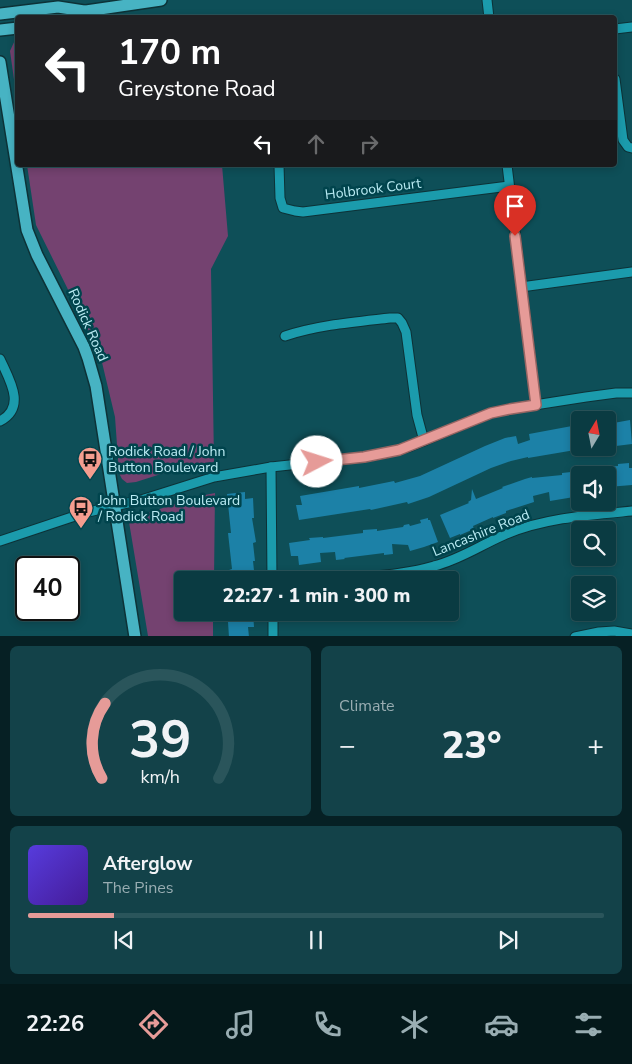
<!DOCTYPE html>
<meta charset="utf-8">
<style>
body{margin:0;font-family:"Nunito Sans",sans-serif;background:#134249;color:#f1f3f6;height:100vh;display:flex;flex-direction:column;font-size:19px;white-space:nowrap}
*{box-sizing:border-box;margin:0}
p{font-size:16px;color:#99adb2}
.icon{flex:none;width:28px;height:28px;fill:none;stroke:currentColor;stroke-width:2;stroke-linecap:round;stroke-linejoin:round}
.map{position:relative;height:636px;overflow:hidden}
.details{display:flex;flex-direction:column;gap:10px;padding:10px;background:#062024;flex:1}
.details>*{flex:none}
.banner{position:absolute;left:15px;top:15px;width:602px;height:152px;border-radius:5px;box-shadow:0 2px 8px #0003,0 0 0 1px #2a555b;background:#202124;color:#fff;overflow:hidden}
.needle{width:32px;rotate:10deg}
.buttons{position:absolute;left:571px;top:411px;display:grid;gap:10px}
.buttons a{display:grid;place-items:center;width:45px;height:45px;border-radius:5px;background:#0a3b42;box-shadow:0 2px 8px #0003,0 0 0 1px #2a555b;font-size:25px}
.speed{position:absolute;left:15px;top:556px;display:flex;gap:10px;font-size:25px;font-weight:700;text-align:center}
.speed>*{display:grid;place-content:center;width:65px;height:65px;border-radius:50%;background:#0a3b42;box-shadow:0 2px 8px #0003,0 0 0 1px #2a555b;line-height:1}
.speed .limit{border:2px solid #111;border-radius:8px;background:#fff;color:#111}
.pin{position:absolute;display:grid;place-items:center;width:42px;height:42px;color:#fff;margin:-51px -21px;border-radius:50% 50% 50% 0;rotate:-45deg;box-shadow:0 0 5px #0007}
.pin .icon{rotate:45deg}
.me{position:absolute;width:55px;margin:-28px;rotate:85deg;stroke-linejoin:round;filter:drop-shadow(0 0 4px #0008)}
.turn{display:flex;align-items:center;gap:18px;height:105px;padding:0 20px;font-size:22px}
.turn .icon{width:65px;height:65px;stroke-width:2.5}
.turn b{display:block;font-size:35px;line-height:42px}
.lanes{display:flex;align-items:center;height:48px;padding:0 20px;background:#0003;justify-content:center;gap:25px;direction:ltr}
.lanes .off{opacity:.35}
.big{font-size:38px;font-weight:800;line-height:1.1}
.details .tile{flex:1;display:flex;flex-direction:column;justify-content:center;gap:8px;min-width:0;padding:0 18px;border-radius:8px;background:#134249}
.details .dial{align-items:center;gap:0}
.dial svg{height:130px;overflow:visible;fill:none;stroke:#2a555b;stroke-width:7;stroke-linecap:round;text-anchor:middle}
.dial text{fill:#f1f3f6;stroke:none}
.song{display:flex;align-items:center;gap:15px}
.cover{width:60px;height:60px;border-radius:8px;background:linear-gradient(135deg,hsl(250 70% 55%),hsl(260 70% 35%))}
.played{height:5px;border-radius:2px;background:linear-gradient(90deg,#e69b98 15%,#2a555b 15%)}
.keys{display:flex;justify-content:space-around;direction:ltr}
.heat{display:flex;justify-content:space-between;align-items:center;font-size:28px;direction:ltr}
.details .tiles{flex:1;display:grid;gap:10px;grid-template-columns:1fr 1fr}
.tile:last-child{grid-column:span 2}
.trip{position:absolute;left:174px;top:571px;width:285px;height:50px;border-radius:5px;background:#0a3b42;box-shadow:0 2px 8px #0003,0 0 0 1px #2a555b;font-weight:800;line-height:50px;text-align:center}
.tabs{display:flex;height:80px;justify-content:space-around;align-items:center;background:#04181a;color:#99adb2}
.tabs .icon{width:35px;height:35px}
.tabs .selected{color:#e69b98}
.tabs b{font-size:22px;color:#f1f3f6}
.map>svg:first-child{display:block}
.green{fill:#744270}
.building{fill:#1c81a7}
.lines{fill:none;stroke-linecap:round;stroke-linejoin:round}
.minor-casing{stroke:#0d3237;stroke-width:11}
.major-casing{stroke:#0d3237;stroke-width:14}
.minor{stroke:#1b9bac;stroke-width:9}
.major{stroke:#47b3c3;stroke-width:11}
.route-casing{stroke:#966563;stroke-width:12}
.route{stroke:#e69b98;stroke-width:9}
.labels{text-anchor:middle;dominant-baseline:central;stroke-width:5;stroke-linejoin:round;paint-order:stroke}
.street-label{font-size:14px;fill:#b9ebf3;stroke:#00444d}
.poi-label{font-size:14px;fill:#b9ebf3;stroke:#00444d;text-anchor:start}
</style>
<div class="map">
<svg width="632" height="637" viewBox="0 0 632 637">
<rect width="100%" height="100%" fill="#0e4f58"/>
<g class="green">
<polygon points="17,39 18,39 17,101 10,51 15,40"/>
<polygon points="27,165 222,165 228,236 211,269 214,462 186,466 136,482 127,483 122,479 119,473 115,417 100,354 36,225"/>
<polygon points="215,493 214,580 182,580 182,612 213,613 213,636 148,636 129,522 135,517 200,496"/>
</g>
<g class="building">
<polygon points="630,420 632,444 608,447 608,424"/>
<polygon points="572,426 573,435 578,434 581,449 528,458 528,457 511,461 491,468 429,497 408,504 407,502 371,510 370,509 299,520 296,505 302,505 300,496 359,486 359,488 394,481 395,483 420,476 485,446 505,438 516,436 518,444 530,440 529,434"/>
<polygon points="629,463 629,468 632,468 632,485 608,487 608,475 600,475 604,467 618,466 618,464"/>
<polygon points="580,471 580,496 550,501 549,492 533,496 534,502 506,511 506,513 493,518 493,517 473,526 474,529 460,535 460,534 450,538 440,515 469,503 468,502 471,500 472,489 476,499 503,488 502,487 525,479 532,477 532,478 562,475 562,473"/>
<polygon points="245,492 245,499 253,498 254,518 252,518 256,542 253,543 255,561 253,561 255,580 230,580 229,570 232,569 228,533 231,533 227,494"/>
<polygon points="428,518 428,520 430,520 438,542 424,547 410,551 408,545 392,544 393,554 384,555 384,553 344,558 345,559 336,560 335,552 320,553 321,562 299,565 298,556 291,556 289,543 310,540 309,538 323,537 323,538 363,533 363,530 377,529 377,531 403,527 404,525 409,524 410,526 421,523 420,520"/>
<polygon points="230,612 253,612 254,627 248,627 249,637 229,637 228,622 230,621"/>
</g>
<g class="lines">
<defs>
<g id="minor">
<polyline points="487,0 489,18"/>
<polyline points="615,29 632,27"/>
<polyline points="615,79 623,140 628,147 632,148"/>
<polyline points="279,165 280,198 283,208 295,211 303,212 509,186"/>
<polyline points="507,165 536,405"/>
<polyline points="521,287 632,272"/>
<path d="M 285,336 C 318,325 355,322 390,318 L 398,318 L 402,323 L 406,332 L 417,415 L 424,441"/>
<path d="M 0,359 C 9,379 27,407 0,421"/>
<polyline points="271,467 272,580"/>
<polyline points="0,541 84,513 141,500 214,477 271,467 364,457 386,453 409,447 491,413 509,409 586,397 616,393 632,393"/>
<path d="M 339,580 C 371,576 403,575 434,566 C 459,560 481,545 504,535 C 544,518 589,515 632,511"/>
<polyline points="273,612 273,637"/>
<polyline points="575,637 599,632 614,631 632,634"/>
</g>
<g id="major">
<polyline points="0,14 58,7 84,11"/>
<polyline points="71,18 86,11 161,0"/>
<polyline points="0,30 18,28"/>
<polyline points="0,62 27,230 37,255 84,347 88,358 96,386 135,637"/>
</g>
</defs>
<use href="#minor" class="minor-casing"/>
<use href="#major" class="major-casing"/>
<use href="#minor" class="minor"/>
<use href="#major" class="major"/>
</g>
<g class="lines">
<defs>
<polyline id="route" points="317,462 364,457 399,450 491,413 510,409 536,405 515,236"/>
</defs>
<use href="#route" class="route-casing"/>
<use href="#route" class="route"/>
</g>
<defs>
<symbol id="bus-pin" viewBox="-11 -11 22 30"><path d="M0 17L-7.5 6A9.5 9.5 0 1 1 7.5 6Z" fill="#f59d8f" stroke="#00444d"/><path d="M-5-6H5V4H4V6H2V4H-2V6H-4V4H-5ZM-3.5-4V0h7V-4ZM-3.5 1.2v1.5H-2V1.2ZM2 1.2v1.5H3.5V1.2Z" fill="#111"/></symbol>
</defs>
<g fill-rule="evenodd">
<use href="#bus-pin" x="76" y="445" width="28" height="38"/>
<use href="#bus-pin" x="67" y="494" width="28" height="38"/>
</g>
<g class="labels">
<g class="street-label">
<text transform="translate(373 189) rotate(-7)">Holbrook Court</text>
<text transform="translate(88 325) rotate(66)">Rodick Road</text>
<text transform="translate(481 533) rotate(-22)">Lancashire Road</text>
</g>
<g class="poi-label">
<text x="108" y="451">Rodick Road / John<tspan x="108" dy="16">Button Boulevard</tspan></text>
<text x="98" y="500">John Button Boulevard<tspan x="98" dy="16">/ Rodick Road</tspan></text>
</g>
</g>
</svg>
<div class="buttons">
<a><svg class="needle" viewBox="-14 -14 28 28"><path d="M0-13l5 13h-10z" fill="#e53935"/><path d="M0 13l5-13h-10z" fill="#99adb2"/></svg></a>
<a><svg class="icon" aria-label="sound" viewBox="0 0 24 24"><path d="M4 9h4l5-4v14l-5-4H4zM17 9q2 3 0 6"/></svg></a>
<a><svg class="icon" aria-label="search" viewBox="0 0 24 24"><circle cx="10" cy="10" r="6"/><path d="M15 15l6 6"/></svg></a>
<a><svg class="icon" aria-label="layers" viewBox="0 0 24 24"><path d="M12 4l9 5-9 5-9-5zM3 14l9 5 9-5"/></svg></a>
</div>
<div class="speed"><div class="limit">40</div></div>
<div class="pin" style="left:515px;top:236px;background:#d93025"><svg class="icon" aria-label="arrive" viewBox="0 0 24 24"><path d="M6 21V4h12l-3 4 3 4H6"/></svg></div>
<svg class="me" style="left:317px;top:462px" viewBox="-20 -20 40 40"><circle r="19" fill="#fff"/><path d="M0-13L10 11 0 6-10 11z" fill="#e69b98"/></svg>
<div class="trip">22:27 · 1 min · 300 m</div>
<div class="banner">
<div class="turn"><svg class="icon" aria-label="left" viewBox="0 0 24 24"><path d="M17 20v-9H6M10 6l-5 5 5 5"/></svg><div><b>170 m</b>Greystone Road</div></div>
<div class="lanes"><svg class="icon" aria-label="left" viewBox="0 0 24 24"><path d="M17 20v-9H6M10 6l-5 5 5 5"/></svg><svg class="icon off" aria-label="ahead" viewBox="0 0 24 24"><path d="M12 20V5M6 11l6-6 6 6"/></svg><svg class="icon off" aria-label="right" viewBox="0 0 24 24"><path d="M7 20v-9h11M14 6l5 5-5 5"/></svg></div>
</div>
</div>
<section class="details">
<div class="tiles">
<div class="tile dial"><svg viewBox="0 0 100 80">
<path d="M14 69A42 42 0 1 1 86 69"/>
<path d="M14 69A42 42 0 0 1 16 23" stroke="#e69b98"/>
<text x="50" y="56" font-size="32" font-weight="700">39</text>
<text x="50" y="72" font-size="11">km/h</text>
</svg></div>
<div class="tile"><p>Climate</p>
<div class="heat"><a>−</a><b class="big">23°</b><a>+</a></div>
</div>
<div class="tile">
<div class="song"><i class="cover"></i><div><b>Afterglow</b><p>The Pines</p></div></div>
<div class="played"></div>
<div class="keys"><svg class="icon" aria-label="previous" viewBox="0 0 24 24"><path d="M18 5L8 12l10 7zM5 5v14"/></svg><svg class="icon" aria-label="pause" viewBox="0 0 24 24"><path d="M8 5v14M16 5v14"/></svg><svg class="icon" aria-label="next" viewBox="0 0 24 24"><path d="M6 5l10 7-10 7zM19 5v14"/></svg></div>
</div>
</div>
</section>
<nav class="tabs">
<b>22:26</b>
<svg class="icon selected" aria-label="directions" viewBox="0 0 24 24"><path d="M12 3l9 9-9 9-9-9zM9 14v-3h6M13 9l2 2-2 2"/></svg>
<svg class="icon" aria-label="music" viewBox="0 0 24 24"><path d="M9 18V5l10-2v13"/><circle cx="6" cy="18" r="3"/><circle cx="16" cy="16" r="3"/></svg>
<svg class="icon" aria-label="phone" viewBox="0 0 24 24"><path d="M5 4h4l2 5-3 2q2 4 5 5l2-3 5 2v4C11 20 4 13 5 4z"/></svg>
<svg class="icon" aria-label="climate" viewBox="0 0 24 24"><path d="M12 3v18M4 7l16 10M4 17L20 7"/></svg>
<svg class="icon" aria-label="car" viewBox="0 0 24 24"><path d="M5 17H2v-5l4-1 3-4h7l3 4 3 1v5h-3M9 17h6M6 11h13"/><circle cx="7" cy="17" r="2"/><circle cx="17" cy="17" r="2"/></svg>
<svg class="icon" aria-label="filters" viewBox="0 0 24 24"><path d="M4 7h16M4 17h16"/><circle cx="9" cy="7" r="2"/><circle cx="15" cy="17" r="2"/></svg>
</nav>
